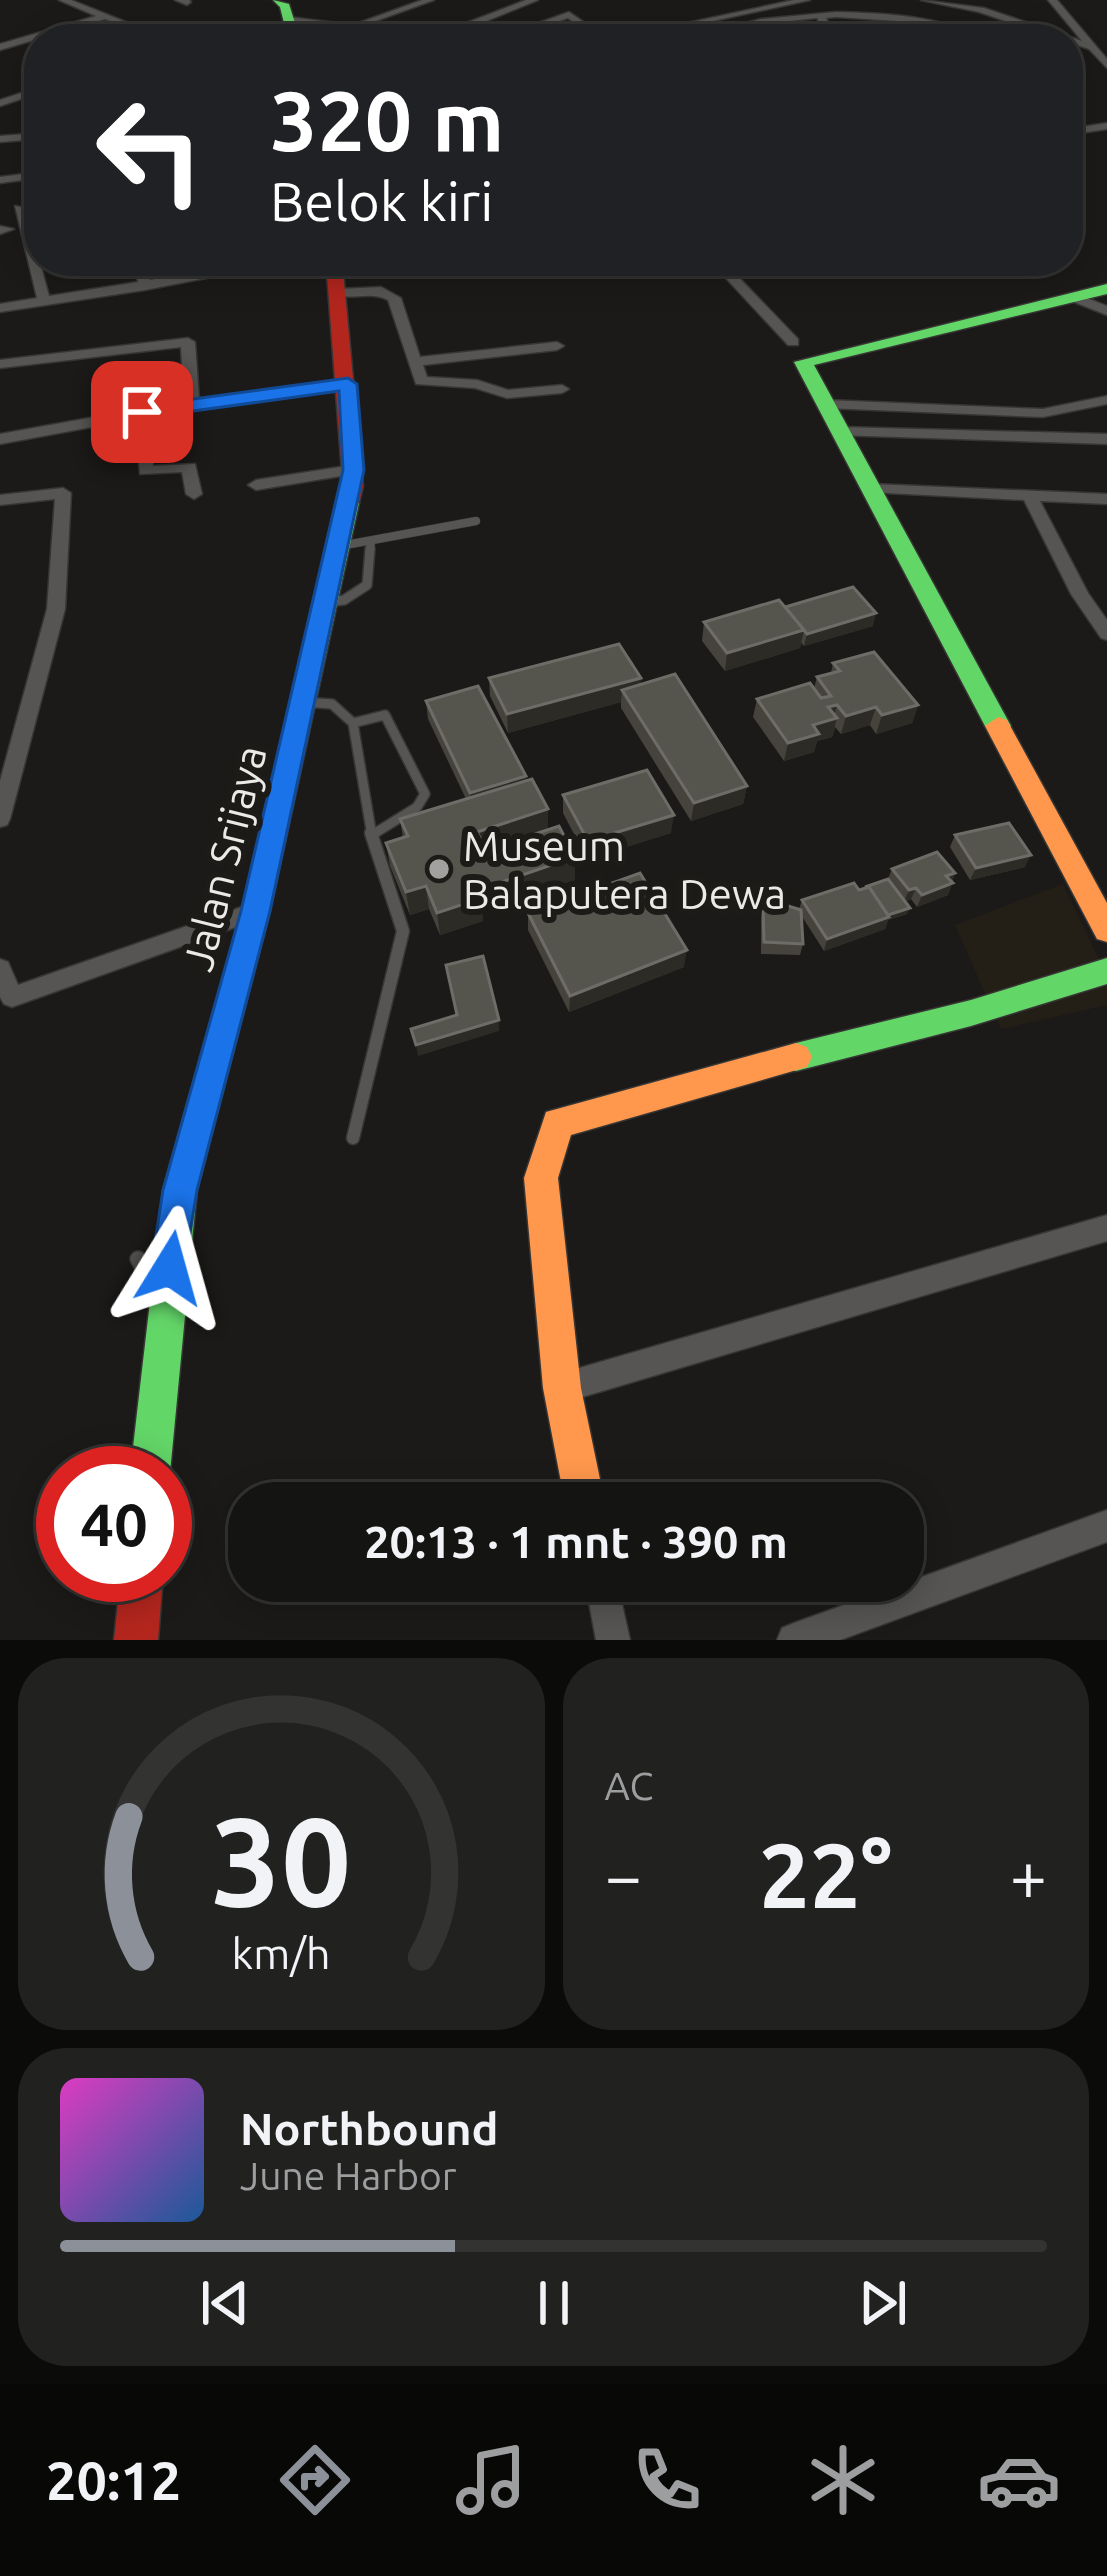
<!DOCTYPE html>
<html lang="id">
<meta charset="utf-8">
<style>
body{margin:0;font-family:Ubuntu,sans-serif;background:#212120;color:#f1f3f6;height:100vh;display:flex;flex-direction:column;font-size:45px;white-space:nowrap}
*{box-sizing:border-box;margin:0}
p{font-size:39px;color:#9d9e9f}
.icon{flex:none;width:66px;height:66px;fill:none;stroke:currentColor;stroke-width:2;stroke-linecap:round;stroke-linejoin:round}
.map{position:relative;height:1640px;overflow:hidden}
.drawer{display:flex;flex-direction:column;gap:18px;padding:18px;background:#0b0b0a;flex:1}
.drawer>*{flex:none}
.top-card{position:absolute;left:24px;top:24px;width:1059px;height:252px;border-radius:48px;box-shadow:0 6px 30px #0003,0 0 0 3px #333332;background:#202124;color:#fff;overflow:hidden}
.speed{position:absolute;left:36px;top:1446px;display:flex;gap:24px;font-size:60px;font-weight:700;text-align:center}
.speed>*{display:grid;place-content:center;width:156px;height:156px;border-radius:50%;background:#141412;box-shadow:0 6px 30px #0003,0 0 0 3px #333332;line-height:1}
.speed .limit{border:18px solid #d22;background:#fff;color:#111}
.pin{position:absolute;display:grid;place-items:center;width:102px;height:102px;color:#fff;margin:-51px;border-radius:24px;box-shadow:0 6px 18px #0006}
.me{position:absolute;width:132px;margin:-66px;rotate:8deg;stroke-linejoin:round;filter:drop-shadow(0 0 9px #0008)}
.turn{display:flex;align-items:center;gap:42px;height:252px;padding:0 48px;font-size:54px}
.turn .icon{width:156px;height:156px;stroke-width:2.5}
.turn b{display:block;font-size:84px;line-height:102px}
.big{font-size:90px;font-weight:700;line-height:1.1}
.drawer .widget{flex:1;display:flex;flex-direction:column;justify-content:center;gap:18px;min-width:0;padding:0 42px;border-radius:48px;background:#212120}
.drawer .dial{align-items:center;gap:0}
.dial svg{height:312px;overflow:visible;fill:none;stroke:#333332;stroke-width:7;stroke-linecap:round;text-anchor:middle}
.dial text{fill:#f1f3f6;stroke:none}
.song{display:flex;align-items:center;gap:36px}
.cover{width:144px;height:144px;border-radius:18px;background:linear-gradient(135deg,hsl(310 70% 55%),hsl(210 70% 35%))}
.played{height:12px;border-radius:6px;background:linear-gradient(90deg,#8c9099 40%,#333332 40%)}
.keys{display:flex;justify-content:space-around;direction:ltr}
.heat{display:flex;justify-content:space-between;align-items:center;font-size:66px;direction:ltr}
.drawer .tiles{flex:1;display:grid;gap:18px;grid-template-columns:1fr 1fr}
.widget:last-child{grid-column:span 2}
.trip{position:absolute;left:228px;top:1482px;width:696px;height:120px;border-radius:48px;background:#141412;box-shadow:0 6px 30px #0003,0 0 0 3px #333332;font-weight:700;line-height:120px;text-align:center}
.tab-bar{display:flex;height:192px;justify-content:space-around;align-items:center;background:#080807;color:#9d9e9f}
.tab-bar .icon{width:84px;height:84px}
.tab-bar .on{color:#8c9099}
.tab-bar b{font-size:54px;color:#f1f3f6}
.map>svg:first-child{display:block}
.built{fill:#231f17}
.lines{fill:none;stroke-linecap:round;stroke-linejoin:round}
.lane-far3-casing{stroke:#373635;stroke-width:9}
.lane-far2-casing{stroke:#373635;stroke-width:12}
.lane-far1-casing{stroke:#373635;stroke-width:15}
.lane-casing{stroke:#373635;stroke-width:18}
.street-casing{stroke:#373635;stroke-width:3}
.fast-casing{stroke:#373635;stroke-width:3}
.slow-casing{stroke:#373635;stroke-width:3}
.jam-casing{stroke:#373635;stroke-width:3}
.lane-far3{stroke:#565553;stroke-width:8}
.lane-far2{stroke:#565553;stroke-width:9}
.lane-far1{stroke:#565553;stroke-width:12}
.lane{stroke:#565553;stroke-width:15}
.street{fill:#565553;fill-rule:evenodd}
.fast{fill:#63d668;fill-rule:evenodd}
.slow{fill:#ff974d;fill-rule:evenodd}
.jam{fill:#b3261e;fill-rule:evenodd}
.wall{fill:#45433b}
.shaded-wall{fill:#2c2b25}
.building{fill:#56554d;stroke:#6e6c66;stroke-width:3}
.route{fill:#1a73e8;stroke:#114b97;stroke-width:3}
.poi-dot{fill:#a2a19f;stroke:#1c1b17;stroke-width:4.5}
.labels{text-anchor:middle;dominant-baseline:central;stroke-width:12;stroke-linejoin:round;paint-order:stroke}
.poi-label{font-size:42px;fill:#ebeae7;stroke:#1c1b17;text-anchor:start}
.street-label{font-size:42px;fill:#ebeae7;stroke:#1c1b17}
</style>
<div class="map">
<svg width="1107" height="1640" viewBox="0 0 1107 1640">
<rect width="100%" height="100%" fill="#1b1a18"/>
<polygon class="built" points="1063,884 1107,976 1107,1005 1001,1029 955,925"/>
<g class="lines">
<defs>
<g id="lane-far3">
<polyline points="340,546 476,521"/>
<polyline points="370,552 371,541"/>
</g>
<g id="lane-far2">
<polyline points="329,602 344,600 367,585 370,549"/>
<polyline points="304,702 332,704 353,723"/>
<polyline points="372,836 353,723 385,715 425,794 417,807 372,835"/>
</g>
<polyline id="lane-far1" points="353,1138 403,931 371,833"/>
<polyline id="lane" points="138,1259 157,1294"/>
<g id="street">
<polygon points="59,0 71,0 166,38 155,39 105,19 0,50 0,44 96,16"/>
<polygon points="175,0 189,0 191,2 187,5"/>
<polygon points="422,0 434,0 362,26 435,35 526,0 538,0 447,37 450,39 423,39 285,20 289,17 353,25"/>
<polygon points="794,0 810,0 630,39 612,39"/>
<polygon points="921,0 984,8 1082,41 1048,0 1057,0 1107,59 1107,68 1089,49 1068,42 1068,39 1058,39 979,12"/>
<polygon points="569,12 608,39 597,39 568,18 508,39 494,39"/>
<path d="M 836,12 C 886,13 941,16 986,39 L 972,39 L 912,22 L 836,17 L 826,18 L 837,39 L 827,39 L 817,18 L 761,24 L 701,39 L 686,39 L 761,19 Z"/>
<polygon points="39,87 39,93 0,106 0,100"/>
<polygon points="1107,123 1107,129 1068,135 1068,129"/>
<polygon points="39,133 39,139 0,142 0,136"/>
<polygon points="39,172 39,178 0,183 0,177"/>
<polygon points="1075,203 1081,207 1079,209 1068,213 1068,205"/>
<polygon points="15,206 25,208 49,296 138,282 133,261 145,261 150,280 264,261 293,261 145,290 0,312 0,304 37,298"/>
<polygon points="0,226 14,229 0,234"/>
<polygon points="710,261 723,261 798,339 798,345 788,345"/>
<path d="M 381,287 L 401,298 L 420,357 L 557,342 L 564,346 L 557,350 L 423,365 L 427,377 L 477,380 L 508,390 L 562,385 L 569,389 L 562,393 L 507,398 L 475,388 L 416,384 L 388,300 C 370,290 348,302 332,293 L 338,289 Z"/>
<polygon points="1074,293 1107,306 1107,315 1069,300 1069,294"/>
<polygon points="188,338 195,342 199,399 348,380 355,384 348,388 150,416 153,466 195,464 202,494 194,499 186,494 182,472 140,474 135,419 0,444 0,434 184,401 181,347 0,368 0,360"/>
<polygon points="1107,396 1107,404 1043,417 826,408 819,404 826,400 1043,409"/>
<polygon points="841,427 1107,434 1107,444 836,435 836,429"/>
<polygon points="353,465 361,470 359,473 256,490 248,485 256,480"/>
<polygon points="873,484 1107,494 1107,504 1040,501 1088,593 1107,620 1107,640 1101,638 1071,594 1024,500 867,492 867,486"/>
<polygon points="63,488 71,493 65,609 10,819 7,825 0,827 0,781 47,609 55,499 0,505 0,495"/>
<polygon points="256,902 264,905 267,911 264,917 12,1007 4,1004 0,997 0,959 8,962 18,985"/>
<polygon points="1107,1215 1107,1241 562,1403 552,1398 547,1388 552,1378 562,1373"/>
<polygon points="1107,1510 1107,1542 840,1640 777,1640 782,1628 794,1623"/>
<polygon points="585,1581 617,1581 630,1640 596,1640"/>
</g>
<g id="fast">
<polygon points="273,0 289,4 300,39 288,39 280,7"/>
<polygon points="1107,284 1107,294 814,365 1011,726 998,735 985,726 794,362"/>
<polygon points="349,497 359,503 270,911 197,1190 170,1473 165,1485 165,1473 130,1473 163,1190 242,911 339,503"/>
<polygon points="1107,958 1107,984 971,1026 796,1071 785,1067 780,1057 785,1047 796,1043 971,1000"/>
</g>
<g id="slow">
<polygon points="998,717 1007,720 1107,903 1107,942 1097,939 985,726"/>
<polygon points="796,1043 807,1047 812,1057 807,1067 571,1135 558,1178 581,1388 605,1503 565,1503 543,1388 524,1178 546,1112"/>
</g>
<g id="jam">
<polygon points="326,261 342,261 363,486 359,503 349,509 339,503 343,486"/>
<polygon points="121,1575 163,1575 158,1640 114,1640"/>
</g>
</defs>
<use href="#lane-far3" class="lane-far3-casing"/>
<use href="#lane-far2" class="lane-far2-casing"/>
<use href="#lane-far1" class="lane-far1-casing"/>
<use href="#lane" class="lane-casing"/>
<use href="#street" class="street-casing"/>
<use href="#fast" class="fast-casing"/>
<use href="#slow" class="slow-casing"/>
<use href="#jam" class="jam-casing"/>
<use href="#lane-far3" class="lane-far3"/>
<use href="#lane-far2" class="lane-far2"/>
<use href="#lane-far1" class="lane-far1"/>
<use href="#lane" class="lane"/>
<use href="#street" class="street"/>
<use href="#fast" class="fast"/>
<use href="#slow" class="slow"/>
<use href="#jam" class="jam"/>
</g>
<g class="wall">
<polygon points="785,607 873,626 804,646 801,643 800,648 725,671 702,641 704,622"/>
<polygon points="833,663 918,705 912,723 876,734 870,725 841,734 835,727 832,737 817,741 814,752 784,761 753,717 757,699 814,688 817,677 831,673"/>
<polygon points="489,678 641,678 640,684 747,786 743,804 691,821 621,708 621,702 508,733 490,696"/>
<polygon points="426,701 526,776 526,781 548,809 548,830 575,857 575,880 483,911 483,921 440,935 429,909 410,915 390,866 386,843 403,838 400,819 466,799 428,719"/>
<polygon points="563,795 671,833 587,859 563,813"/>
<polygon points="955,835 1025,867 970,880 950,847"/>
<polygon points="892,869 955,873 948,895 917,907 911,899 905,902 907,914 888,920 885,929 824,951 801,915 803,944 800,955 761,954 761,919 763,908 773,908 775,902 799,909 802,900 859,890 888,879"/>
<polygon points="528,913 684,967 569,1012 528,930"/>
</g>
<g class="shaded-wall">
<polygon points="876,613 873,626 804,646 807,634"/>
<polygon points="804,630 800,648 725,671 727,653"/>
<polygon points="641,678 639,697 622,690 621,702 508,733 507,714"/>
<polygon points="837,705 833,720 837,718 832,737 817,741 814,752 784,761 788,743 813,725 828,707"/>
<polygon points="918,705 912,723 876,734 882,715"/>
<polygon points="876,707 870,725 841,734 846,716"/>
<polygon points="526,776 526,794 472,811 470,793"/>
<polygon points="747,786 743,804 691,821 694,803"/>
<polygon points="548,809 548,833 479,855 477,832"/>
<polygon points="674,815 671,833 587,859 588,841"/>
<polygon points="1031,855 1025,867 970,880 976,868"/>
<polygon points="575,857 575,880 483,911 483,921 440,935 437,913 478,890"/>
<polygon points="955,873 948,895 917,907 922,895 946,876"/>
<polygon points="426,886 429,909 410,915 406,892"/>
<polygon points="916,888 911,899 904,902 909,890"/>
<polygon points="910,908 907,914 888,920 885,929 824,951 827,939"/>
<polygon points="687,950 684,967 569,1012 570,996"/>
<polygon points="499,1020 499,1031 418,1056 416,1045"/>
</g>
<g class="building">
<polygon points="853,587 876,613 807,634 785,607"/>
<polygon points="779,600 804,630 727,653 704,622"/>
<polygon points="619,644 641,678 507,714 489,678"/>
<polygon points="874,652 918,705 882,715 876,707 846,716 837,705 828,707 837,718 813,725 819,734 788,743 757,699 810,683 821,698 831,696 817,677 840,671 833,663"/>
<polygon points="675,674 747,786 694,803 622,690"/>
<polygon points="478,686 526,776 470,793 426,701"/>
<polygon points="647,770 674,815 588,841 563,795"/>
<polygon points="532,779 548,809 477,832 486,850 559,826 575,857 478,890 482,898 437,913 426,886 406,892 386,843 408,836 400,819"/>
<polygon points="1009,823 1031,855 976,868 955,835"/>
<polygon points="937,852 955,873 946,876 953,883 922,895 916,888 909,890 892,869"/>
<polygon points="640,873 687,950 570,996 528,913"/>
<polygon points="888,879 910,908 888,915 869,887 865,887"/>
<polygon points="854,883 859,890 869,887 889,917 827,939 802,900"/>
<polygon points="775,902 801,910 803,944 764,942 763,908 775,909"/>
<polygon points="483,956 499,1020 416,1045 411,1029 457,1015 446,965"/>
</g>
<polygon class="route" points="348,378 357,384 364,470 270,911 197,1190 182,1281 170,1286 157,1281 151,1268 163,1190 241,911 343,470 339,391 142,418 132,412 142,406"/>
<circle class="poi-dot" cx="439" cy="869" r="12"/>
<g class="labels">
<g class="poi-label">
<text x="463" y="845">Museum<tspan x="463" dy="48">Balaputera Dewa</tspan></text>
</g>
<g class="street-label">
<text transform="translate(224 858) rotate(-76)">Jalan Srijaya</text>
</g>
</g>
</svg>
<div class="speed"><div class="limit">40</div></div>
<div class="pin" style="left:142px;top:412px;background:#d93025"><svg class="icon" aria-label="arrive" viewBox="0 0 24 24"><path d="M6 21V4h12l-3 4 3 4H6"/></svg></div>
<svg class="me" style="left:170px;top:1268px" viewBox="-20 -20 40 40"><path d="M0-17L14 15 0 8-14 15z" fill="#1a73e8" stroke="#fff" stroke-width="4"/></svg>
<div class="trip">20:13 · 1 mnt · 390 m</div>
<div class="top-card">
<div class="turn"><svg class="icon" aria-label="left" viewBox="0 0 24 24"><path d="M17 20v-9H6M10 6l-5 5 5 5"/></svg><div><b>320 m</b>Belok kiri</div></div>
</div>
</div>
<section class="drawer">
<div class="tiles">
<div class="widget dial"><svg viewBox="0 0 100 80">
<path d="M14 69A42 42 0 1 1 86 69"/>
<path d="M14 69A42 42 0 0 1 11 33" stroke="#8c9099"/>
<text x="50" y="56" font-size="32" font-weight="700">30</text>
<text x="50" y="72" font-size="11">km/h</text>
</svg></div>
<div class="widget"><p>AC</p>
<div class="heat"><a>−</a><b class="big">22°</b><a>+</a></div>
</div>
<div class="widget">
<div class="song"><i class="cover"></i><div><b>Northbound</b><p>June Harbor</p></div></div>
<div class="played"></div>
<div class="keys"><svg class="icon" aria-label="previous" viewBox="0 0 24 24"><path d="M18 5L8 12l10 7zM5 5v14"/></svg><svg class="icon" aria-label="pause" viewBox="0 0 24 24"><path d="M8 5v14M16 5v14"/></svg><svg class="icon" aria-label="next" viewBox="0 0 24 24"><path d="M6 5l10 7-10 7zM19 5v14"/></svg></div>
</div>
</div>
</section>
<nav class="tab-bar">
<b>20:12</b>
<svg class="icon on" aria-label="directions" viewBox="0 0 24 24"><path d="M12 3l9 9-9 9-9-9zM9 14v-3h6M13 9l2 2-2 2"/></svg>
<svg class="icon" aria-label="music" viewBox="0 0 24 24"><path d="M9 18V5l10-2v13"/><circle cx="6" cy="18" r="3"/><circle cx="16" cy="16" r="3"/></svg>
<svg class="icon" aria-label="phone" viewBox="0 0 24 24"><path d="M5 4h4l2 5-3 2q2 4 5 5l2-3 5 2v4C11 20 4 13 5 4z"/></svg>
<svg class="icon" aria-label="climate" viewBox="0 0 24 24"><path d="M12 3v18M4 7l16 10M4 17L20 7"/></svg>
<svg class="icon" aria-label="car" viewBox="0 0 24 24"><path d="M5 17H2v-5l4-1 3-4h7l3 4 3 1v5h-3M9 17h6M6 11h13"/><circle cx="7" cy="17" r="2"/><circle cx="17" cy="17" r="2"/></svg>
</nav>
